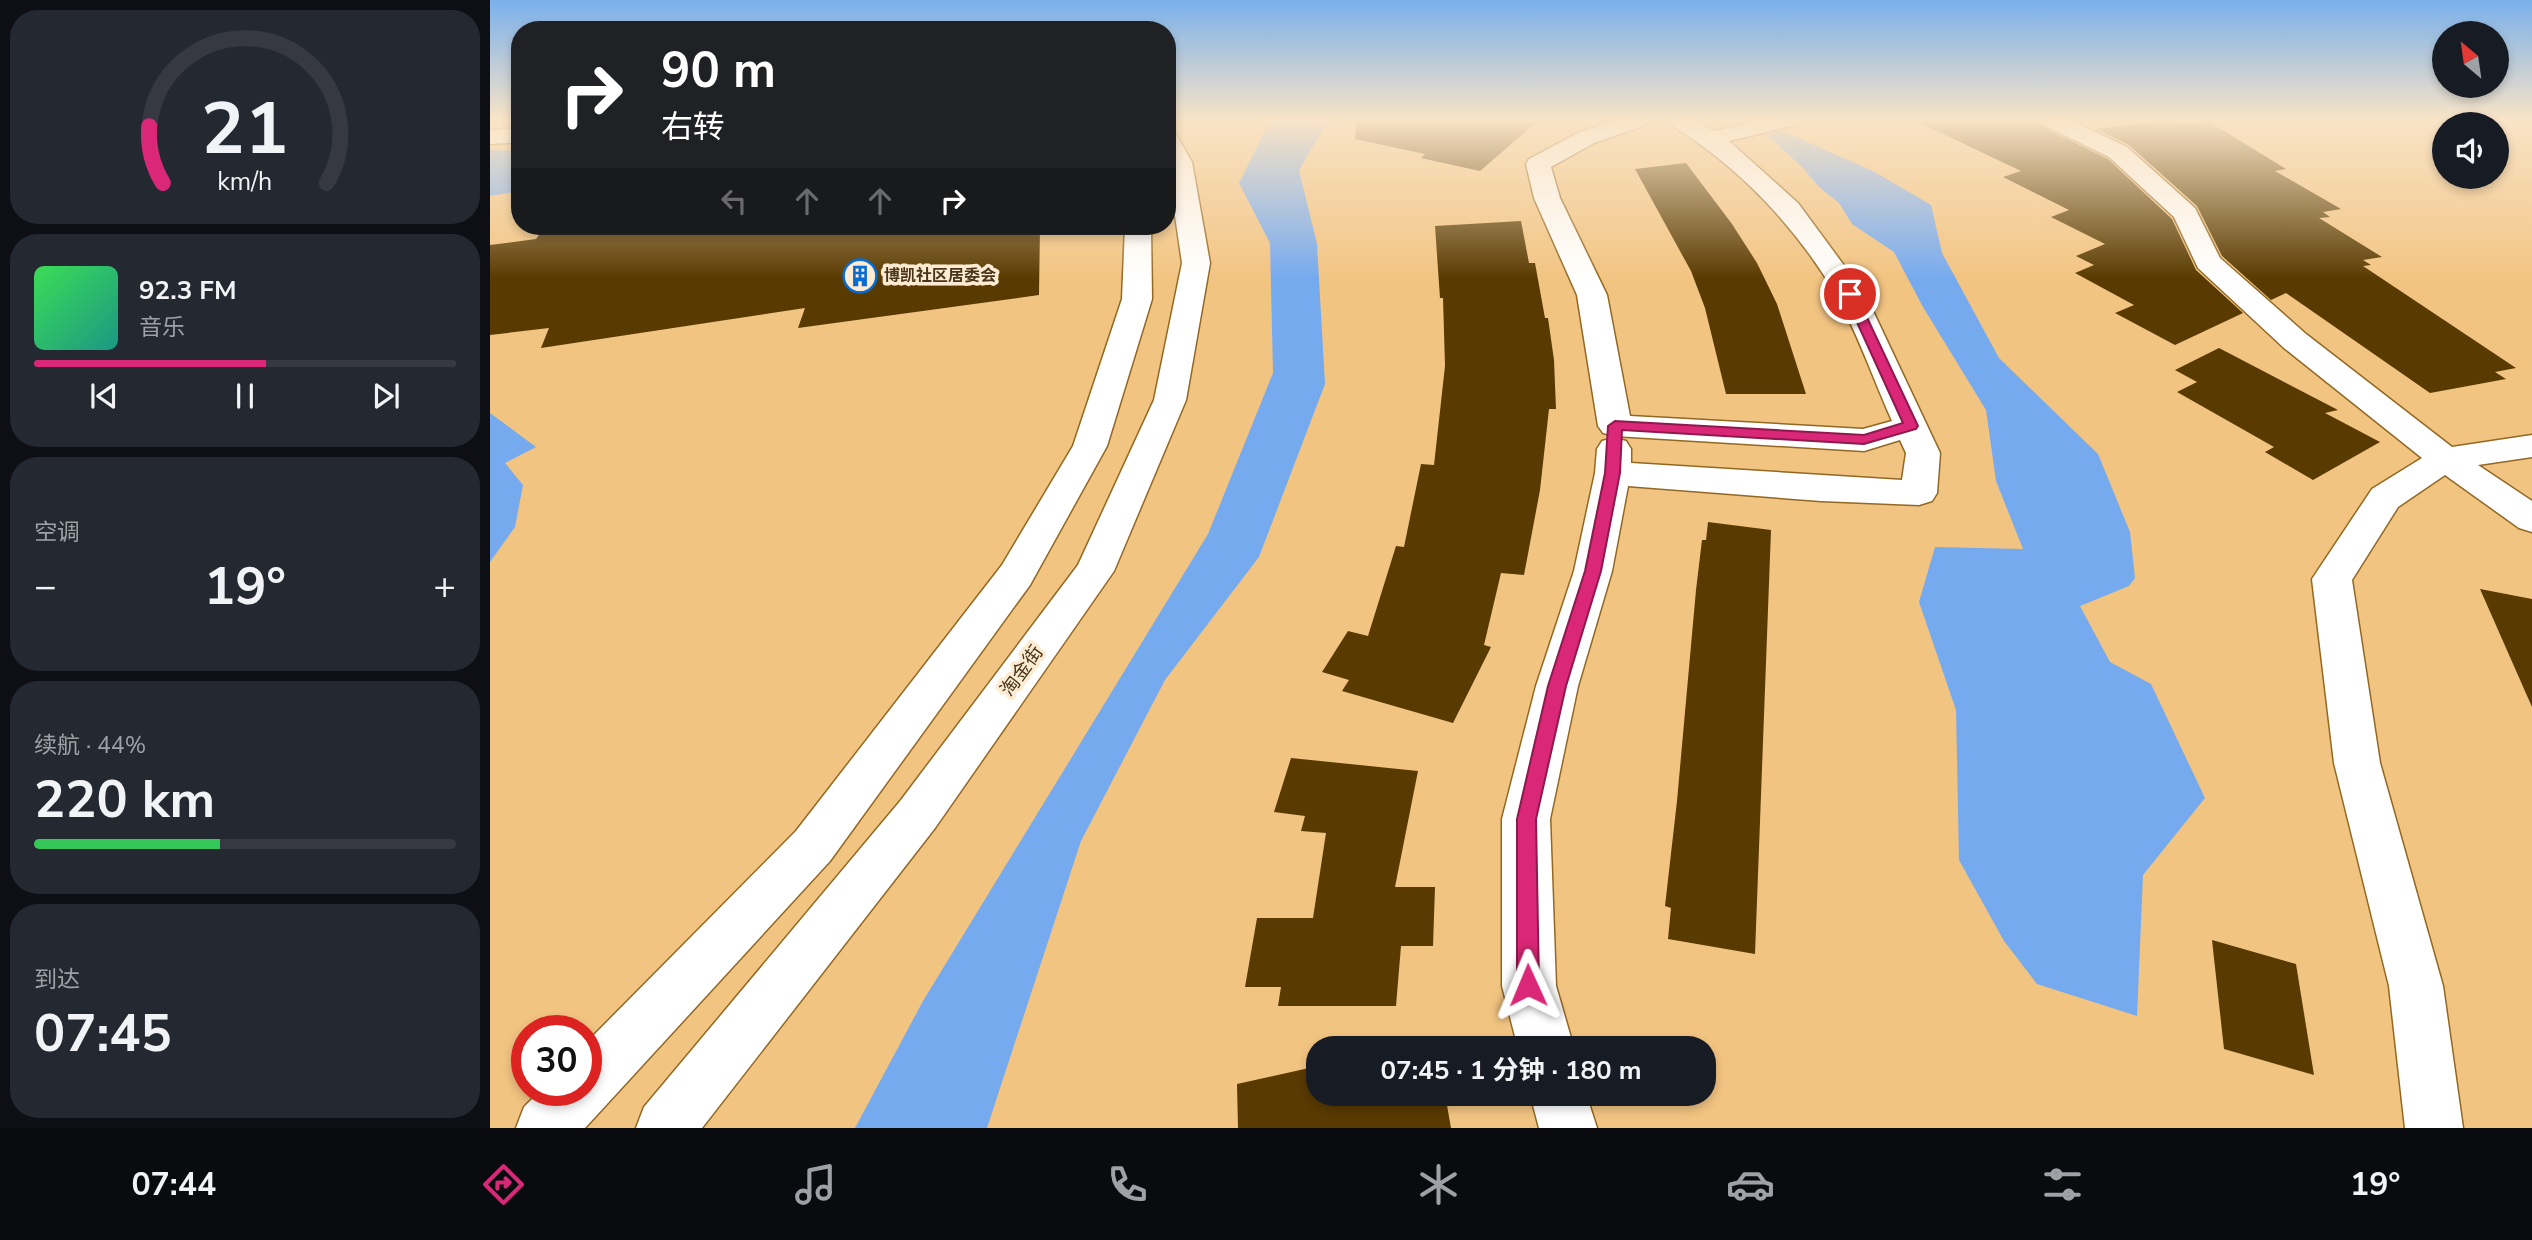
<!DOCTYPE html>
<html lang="zh">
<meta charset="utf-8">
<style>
body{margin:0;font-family:"Nunito Sans","Noto Sans SC",sans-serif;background:#242831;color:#f1f3f6;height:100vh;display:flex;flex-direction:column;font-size:26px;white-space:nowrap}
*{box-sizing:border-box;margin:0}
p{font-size:23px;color:#9ea1a6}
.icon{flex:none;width:38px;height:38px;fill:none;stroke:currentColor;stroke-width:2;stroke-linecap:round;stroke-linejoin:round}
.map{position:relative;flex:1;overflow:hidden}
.drawer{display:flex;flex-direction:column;gap:10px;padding:10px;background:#0d0f14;width:490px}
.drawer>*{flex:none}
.top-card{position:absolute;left:21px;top:21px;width:665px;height:214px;border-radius:28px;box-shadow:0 4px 10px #0003;background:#202124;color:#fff;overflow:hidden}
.needle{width:46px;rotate:331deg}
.fabs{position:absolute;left:1942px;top:21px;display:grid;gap:14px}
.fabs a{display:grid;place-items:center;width:77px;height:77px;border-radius:50%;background:#171b24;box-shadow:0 4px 10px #0003;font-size:35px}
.speed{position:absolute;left:21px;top:1015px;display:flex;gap:14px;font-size:35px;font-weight:700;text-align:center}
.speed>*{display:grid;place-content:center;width:91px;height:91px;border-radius:50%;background:#171b24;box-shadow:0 4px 10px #0003;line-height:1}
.speed .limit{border:10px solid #d22;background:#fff;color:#111}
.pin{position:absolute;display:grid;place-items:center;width:60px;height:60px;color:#fff;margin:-30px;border:4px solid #fff;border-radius:50%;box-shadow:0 2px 7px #0007}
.me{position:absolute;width:77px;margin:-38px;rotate:359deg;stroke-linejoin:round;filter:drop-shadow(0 0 5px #0008)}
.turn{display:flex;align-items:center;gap:24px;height:147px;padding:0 35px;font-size:32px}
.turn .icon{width:91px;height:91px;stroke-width:2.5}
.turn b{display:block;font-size:49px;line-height:60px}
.lanes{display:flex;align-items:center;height:66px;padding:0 35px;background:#0003;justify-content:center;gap:35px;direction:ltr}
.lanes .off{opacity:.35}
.big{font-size:52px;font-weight:700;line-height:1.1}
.drawer .tile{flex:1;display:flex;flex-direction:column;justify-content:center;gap:10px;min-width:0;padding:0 24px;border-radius:28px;background:#242831}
.drawer .dial{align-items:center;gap:0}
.dial svg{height:182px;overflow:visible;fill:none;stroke:#363941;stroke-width:7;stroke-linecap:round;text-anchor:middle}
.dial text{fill:#f1f3f6;stroke:none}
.song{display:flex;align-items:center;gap:21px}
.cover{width:84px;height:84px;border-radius:10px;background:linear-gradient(135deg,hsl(130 70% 55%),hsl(170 70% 35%))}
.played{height:7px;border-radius:4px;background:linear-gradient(90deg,#db2777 55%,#363941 55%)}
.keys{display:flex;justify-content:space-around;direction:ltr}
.heat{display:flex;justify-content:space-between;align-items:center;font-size:38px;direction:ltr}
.charge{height:10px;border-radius:5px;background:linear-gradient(90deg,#34c759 44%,#363941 0)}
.trip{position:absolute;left:816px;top:1036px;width:410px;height:70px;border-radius:28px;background:#171b24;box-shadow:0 4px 10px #0003;font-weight:700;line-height:70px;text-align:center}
.menu{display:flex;height:112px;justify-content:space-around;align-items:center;background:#090b0e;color:#9ea1a6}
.menu .icon{width:49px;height:49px}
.menu .selected{color:#db2777}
.menu b{font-size:32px;color:#f1f3f6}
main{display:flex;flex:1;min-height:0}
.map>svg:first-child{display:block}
.water{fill:#76aaef}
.building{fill:#593a00}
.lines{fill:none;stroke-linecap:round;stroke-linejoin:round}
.minor-casing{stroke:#926823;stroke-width:3}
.minor{fill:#fff;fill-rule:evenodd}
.route{fill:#db2777;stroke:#8e194d;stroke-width:2}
.labels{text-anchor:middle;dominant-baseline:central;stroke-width:7;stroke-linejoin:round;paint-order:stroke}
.far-poi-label{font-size:16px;font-weight:bold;fill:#48351a;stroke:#feebd1;text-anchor:start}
.street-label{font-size:19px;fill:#48351a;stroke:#feebd1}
</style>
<main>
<section class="drawer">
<div class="tile dial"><svg viewBox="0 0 100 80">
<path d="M14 69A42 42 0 1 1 86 69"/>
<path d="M14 69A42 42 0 0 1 8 44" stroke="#db2777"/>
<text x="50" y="56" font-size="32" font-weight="700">21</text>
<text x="50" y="72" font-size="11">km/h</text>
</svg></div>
<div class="tile">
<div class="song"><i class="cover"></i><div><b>92.3 FM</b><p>音乐</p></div></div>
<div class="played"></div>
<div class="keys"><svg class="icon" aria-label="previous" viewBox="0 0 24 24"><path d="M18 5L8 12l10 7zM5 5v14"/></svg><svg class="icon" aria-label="pause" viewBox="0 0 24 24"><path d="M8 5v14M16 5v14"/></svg><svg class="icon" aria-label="next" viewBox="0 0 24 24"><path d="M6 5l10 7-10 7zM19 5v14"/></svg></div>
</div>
<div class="tile"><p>空调</p>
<div class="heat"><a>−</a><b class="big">19°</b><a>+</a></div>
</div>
<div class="tile"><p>续航 · 44%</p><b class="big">220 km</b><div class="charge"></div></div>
<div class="tile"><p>到达</p><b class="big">07:45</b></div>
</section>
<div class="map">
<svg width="2042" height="1128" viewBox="0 0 2042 1128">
<rect width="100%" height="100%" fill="#f2c482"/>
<g class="water">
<polygon points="780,121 849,121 835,126 809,170 827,244 835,384 769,557 675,680 591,841 497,1128 365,1128 433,1001 718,534 783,373 780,243 749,183"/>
<polygon points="1292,131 1383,171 1441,205 1452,253 1509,358 1608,454 1640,532 1645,578 1639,586 1590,606 1620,662 1661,684 1715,798 1653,875 1647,1016 1547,984 1514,941 1469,860 1466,710 1429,602 1445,547 1533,549 1506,481 1496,410 1433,307 1404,252 1362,224 1349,203 1329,187 1313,168 1277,135"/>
<polygon points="0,150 30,151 30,191 0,196"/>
<polygon points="0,413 46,447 15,463 33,485 25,527 0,562"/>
</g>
<g class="building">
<polygon points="867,121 1048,121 990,171 931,158 935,154 865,139"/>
<polygon points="1426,121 1550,121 1555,128 1618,159 1682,219 1706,270 1753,313 1685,345 1625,313 1644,305 1585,273 1604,265 1586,256 1615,244 1561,217 1579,210 1513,177 1531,171"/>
<polygon points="1672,121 1700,124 1718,121 1796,169 1785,171 1851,209 1833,212 1840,217 1829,218 1892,257 1873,260 1881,265 1873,266 2026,368 2005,372 2016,379 1940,393 1796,293 1781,300 1732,256 1707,206 1639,145 1606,129"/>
<polygon points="1196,163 1242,224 1267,263 1287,304 1316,394 1236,394 1215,308 1201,271 1145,169"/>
<polygon points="1031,221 1039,263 1045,263 1055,318 1058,318 1064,360 1066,409 1059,409 1050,490 1034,575 1011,573 994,645 1001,647 963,723 852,691 859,680 832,672 858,631 878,636 906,546 914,547 931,464 944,465 955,366 953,298 950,298 945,226"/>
<polygon points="56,226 550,226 549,295 308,328 315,308 51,348 59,328 0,335 0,245 46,239"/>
<polygon points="1729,348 1848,410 1835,413 1890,442 1823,480 1775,452 1784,447 1687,392 1707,382 1685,370"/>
<polygon points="1218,522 1281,530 1265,954 1178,939 1181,908 1175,906 1187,801 1206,590 1212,540 1216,540"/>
<polygon points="1990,589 2042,599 2042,707"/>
<polygon points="801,758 928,771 905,887 945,887 943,946 911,946 906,1006 788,1006 791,987 755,987 767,918 823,918 836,833 811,831 815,816 784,812"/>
<polygon points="1722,940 1806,964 1824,1075 1734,1049"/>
<polygon points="828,1066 828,1094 955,1094 961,1128 748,1128 747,1084"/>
</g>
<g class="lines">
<defs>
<g id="minor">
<path d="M 1123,121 L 1157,121 L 1153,126 L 1104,143 L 1061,167 L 1070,198 L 1117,295 L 1140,416 L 1373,429 L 1402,421 C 1384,381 1367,331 1345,293 C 1305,226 1249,167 1183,126 L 1179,121 L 1207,121 L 1224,131 L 1267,121 L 1305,121 L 1302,126 L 1239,141 L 1308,203 L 1375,294 L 1450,453 L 1447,493 L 1442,501 L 1429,505 L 1331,501 L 1138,486 L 1122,571 L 1088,686 L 1060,819 L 1066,986 L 1084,1048 L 1028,1048 L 1012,986 L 1012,819 L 1046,686 L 1084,571 L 1105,473 L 1107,449 L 1112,441 L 1124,438 L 1136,441 L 1141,449 L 1141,463 L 1412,480 L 1416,453 L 1410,440 L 1374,451 L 1125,436 L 1113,433 L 1108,426 L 1087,295 L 1044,198 L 1036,164 L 1039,159 L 1088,133 Z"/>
<polygon points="1553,121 1582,121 1637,147 1705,208 1730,258 1816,334 1962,447 2042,435 2042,457 1988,465 2042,501 2042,532 2029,528 1955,475 1908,507 1862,580 1890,763 1953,986 1973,1128 1915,1128 1899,986 1844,763 1822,579 1882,489 1932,458 1794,348 1708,268 1684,217 1619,157 1556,126"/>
<polygon points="30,128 30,142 0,144 0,130"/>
<polygon points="677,131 685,133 702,162 720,263 696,400 624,571 445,828 212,1128 146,1128 154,1107 411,800 588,565 664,400 692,263 677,161"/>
<polygon points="635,226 661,226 662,299 617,446 540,585 340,861 95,1128 26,1128 34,1107 51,1090 96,1090 96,1043 306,831 512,565 583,446 632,299"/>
<polygon points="1040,1094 1096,1094 1107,1128 1049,1128"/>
</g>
</defs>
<use href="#minor" class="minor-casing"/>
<use href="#minor" class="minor"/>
</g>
<linearGradient id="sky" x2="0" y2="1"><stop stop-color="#7ab0eb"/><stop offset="0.43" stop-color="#f9e4c7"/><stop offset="1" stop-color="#f9e4c7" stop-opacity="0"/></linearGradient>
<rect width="2042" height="279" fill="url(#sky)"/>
<polygon class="route" points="1360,291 1366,294 1428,426 1426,429 1374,444 1132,430 1130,473 1111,571 1076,686 1046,819 1049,985 1046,993 1038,996 1031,993 1027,985 1027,819 1058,686 1095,571 1115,473 1118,426 1125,421 1374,435 1413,423 1354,294"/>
<defs>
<symbol id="building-ring" viewBox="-11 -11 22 22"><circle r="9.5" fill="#feebd1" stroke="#076cd4" stroke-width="1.5"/><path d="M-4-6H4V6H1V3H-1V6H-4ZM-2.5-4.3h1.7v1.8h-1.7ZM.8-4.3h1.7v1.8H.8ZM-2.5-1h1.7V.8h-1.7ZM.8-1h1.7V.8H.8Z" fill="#076cd4"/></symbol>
</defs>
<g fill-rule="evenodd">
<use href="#building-ring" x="351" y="257" width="38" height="38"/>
</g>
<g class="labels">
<g class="far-poi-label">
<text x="394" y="276">博凯社区居委会</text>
</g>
<g class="street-label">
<text transform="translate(532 671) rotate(-54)">淘金街</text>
</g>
</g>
</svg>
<div class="fabs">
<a><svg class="needle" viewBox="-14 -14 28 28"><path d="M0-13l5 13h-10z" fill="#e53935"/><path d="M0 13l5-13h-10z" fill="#9ea1a6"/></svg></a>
<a><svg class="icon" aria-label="sound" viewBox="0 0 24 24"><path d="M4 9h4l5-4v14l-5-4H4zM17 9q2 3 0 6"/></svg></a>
</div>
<div class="speed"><div class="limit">30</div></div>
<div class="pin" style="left:1360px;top:294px;background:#d93025"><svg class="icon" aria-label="arrive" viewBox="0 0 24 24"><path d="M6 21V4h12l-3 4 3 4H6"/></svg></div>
<svg class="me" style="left:1038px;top:985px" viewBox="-20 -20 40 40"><path d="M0-17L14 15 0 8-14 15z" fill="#db2777" stroke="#fff" stroke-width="4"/></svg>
<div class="trip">07:45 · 1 分钟 · 180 m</div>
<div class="top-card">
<div class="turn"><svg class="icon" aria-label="right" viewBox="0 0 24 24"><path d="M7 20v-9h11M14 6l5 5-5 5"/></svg><div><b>90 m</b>右转</div></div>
<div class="lanes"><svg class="icon off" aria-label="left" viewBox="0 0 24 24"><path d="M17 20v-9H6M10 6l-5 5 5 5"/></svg><svg class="icon off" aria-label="ahead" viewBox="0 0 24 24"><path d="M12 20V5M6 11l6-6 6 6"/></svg><svg class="icon off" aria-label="ahead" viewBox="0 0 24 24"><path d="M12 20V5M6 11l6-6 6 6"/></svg><svg class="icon" aria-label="right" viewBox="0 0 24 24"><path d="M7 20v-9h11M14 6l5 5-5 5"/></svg></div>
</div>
</div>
</main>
<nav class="menu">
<b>07:44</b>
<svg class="icon selected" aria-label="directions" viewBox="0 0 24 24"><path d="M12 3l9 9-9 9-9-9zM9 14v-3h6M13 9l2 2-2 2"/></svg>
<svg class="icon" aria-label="music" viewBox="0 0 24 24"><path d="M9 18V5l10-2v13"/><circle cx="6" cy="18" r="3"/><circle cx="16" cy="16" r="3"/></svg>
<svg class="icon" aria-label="phone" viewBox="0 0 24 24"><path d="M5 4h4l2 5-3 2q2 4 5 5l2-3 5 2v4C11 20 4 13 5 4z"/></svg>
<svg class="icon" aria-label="climate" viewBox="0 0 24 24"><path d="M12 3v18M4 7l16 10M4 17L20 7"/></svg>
<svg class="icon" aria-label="car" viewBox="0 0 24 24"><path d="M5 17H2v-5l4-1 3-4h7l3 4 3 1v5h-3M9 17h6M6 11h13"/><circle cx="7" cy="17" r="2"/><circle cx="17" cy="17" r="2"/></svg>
<svg class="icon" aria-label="filters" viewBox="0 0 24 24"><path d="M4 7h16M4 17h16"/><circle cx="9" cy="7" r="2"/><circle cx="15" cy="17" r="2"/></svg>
<b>19°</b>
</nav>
